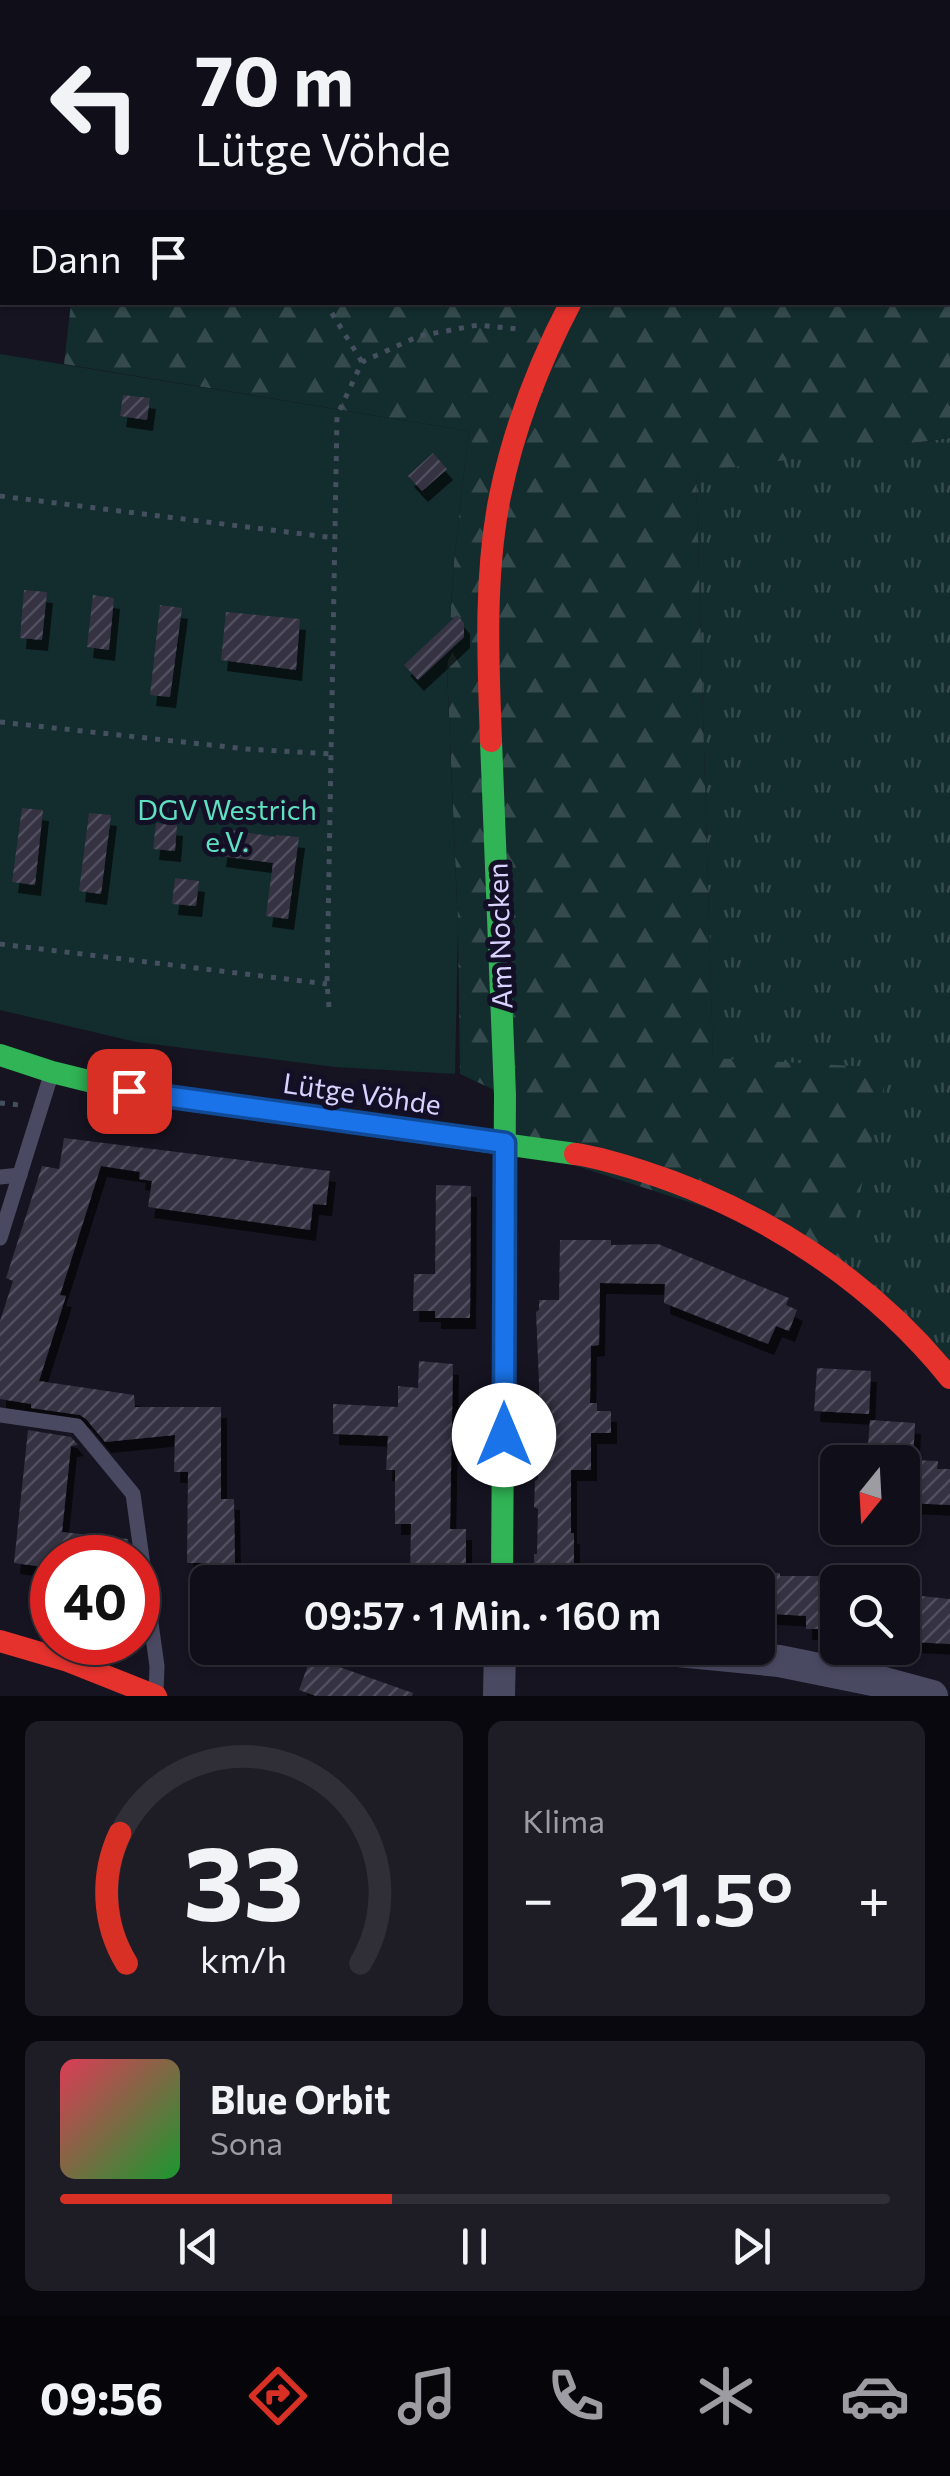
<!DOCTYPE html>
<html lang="de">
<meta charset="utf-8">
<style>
body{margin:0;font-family:Commissioner,sans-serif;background:#1e1d26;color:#f1f3f6;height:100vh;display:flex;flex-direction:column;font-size:38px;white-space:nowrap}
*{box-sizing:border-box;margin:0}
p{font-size:32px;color:#9c9ca2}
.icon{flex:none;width:55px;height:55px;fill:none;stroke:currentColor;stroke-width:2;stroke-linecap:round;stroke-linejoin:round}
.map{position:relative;height:1696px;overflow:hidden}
.details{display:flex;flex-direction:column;gap:25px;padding:25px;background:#09080e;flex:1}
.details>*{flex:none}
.banner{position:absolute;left:0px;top:0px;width:950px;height:305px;box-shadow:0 2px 8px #0004,0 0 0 2px #302f38;background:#100f19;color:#f1f3f6;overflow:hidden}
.needle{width:65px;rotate:198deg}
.buttons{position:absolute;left:820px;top:1445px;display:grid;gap:20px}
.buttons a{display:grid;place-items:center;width:100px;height:100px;border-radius:15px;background:#100f19;box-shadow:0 2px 8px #0004,0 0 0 2px #302f38;font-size:50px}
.speed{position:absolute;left:30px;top:1535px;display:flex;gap:20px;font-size:50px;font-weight:700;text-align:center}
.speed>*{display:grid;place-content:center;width:130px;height:130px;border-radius:50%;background:#100f19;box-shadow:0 2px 8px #0004,0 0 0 2px #302f38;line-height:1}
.speed .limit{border:15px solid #d22;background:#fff;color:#111}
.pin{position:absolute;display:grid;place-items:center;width:85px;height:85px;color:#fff;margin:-42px;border-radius:20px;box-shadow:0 5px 15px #0006}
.me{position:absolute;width:110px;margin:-55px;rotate:0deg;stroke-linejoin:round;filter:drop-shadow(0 0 8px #0008)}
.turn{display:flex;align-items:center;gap:35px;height:210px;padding:0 30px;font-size:45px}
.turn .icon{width:130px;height:130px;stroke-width:2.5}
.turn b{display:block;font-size:70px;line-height:85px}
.then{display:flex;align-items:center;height:95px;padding:0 30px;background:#0003;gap:20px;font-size:38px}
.big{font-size:75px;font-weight:600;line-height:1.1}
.details .widget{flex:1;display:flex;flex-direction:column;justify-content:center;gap:15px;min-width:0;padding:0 35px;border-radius:15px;background:#1e1d26}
.details .dial{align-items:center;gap:0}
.dial svg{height:260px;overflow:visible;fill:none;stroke:#302f38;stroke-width:7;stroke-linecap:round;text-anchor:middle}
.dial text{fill:#f1f3f6;stroke:none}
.song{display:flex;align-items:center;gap:30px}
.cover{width:120px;height:120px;border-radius:15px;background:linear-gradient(135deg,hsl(350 70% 55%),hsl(130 70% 35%))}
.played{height:10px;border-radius:5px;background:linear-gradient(90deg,#d93025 40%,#302f38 40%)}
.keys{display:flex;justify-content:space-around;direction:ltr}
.heat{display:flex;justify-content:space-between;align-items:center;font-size:55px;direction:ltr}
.details .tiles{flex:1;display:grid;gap:25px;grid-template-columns:1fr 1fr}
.widget:last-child{grid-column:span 2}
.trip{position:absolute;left:190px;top:1565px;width:585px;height:100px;border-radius:15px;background:#100f19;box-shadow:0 2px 8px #0004,0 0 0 2px #302f38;font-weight:600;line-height:100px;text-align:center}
.tabs{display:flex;height:160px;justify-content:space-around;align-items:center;background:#06060a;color:#9c9ca2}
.tabs .icon{width:70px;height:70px}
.tabs .active{color:#d93025}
.tabs b{font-size:45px;color:#f1f3f6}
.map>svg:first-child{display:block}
.grass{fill:url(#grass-tufts)}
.forest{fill:url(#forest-firs)}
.garden{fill:#132c2d}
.building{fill:url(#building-hatch);filter:url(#shadow)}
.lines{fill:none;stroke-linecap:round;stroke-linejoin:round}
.path{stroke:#44505f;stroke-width:5;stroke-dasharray:5 8;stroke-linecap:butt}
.lane{stroke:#4a4962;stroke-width:15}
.street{stroke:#4a4962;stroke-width:32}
.fast{stroke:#30b455;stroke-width:22}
.jam{stroke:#e5322d;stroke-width:22}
.route-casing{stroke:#114b97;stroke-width:25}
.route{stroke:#1a73e8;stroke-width:18}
.labels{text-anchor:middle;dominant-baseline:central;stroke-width:10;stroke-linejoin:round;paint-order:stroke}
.park-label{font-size:28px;fill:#5fe0c0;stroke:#130f26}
.street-label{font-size:28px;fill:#d9d4ff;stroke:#130f26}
</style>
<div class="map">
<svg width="950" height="1696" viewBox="0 0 950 1696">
<defs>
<pattern id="grass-tufts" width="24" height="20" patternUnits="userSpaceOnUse" patternTransform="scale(2.5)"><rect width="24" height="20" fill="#132c2d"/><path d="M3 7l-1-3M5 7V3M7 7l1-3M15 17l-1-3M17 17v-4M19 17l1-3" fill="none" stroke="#354a4c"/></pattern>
<pattern id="forest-firs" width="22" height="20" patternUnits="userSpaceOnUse" patternTransform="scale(2.5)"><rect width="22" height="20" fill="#132c2d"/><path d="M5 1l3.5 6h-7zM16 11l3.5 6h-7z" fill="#354a4c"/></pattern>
<pattern id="building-hatch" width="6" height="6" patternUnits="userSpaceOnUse" patternTransform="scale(2.5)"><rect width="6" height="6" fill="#343243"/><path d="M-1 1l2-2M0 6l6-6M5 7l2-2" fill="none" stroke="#514f5f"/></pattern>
<filter id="shadow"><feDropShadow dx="6" dy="11" stdDeviation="0" flood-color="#0009"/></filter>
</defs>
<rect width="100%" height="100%" fill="#161421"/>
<polygon class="grass" points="950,438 950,1378 842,1273 713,1059 696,471"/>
<polygon class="forest" points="58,0 950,0 950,438 696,472 713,1058 888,1068 842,1273 782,1232 505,1143 505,1095 460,1074 458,928 447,669 454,560 469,431 64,364 71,303 948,302 948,2 58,2"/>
<polygon class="garden" points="0,354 469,431 454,560 447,669 458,928 455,1074 335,1067 136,1042 0,1010"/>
<g class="building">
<polygon points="123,395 150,398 147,420 120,416"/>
<polygon points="433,453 447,469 422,491 408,476"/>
<polygon points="24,590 47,592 42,640 20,638"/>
<polygon points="93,595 114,598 109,650 87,647"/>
<polygon points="160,605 182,608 170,697 150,695"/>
<polygon points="226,612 300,619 296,670 221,660"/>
<polygon points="457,615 464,623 464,637 418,680 404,665"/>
<polygon points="22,808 43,810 35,885 12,882"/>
<polygon points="89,813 111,815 101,894 79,891"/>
<polygon points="156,823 177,825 175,851 153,849"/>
<polygon points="224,829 276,837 276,835 299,837 288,919 266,916 273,863 220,856"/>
<polygon points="175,878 199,881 196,906 172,904"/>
<polygon points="64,1138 330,1171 326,1205 313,1204 310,1230 148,1207 152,1181 139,1179 140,1172 101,1166 60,1295 66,1296 39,1381 134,1395 135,1407 221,1407 221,1499 234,1499 235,1563 187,1563 188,1472 174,1472 175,1435 105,1442 86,1419 80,1415 31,1408 31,1404 0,1399 0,1321 13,1281 6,1278 42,1166 59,1169"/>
<polygon points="436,1185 471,1186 470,1318 435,1318 435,1311 413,1311 414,1274 435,1274"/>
<polygon points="560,1240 611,1240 611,1245 658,1244 789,1298 786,1305 797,1310 789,1331 776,1326 768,1344 664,1303 665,1284 600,1283 599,1345 591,1346 590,1403 597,1403 597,1411 611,1411 611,1433 591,1433 591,1470 571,1470 571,1533 574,1533 574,1582 534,1582 534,1554 537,1554 538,1509 534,1507 535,1481 538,1479 539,1383 536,1312 539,1310 539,1300 559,1300"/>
<polygon points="419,1361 453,1364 450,1529 466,1529 466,1582 439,1582 439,1578 432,1578 432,1575 410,1575 411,1524 395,1524 395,1470 386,1470 388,1436 333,1434 333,1404 398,1407 398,1386 418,1388"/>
<polygon points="817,1368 871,1371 869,1414 814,1411"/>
<polygon points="870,1420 915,1423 913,1460 938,1461 937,1469 950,1469 950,1505 906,1503 909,1462 888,1462 889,1447 868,1445"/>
<polygon points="28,1430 71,1437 78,1445 71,1446 62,1532 128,1539 130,1558 52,1558 52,1568 14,1563"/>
<polygon points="838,1567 836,1629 806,1629 806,1616 758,1613 758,1572 780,1573 780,1576 823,1576"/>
<polygon points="902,1594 950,1599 950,1644 912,1642 913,1634 902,1633"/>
<polygon points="311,1657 413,1693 412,1696 316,1696 299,1690"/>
</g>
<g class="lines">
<g class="path">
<polyline points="110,2 110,0"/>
<polyline points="325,302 362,362"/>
<polyline points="0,496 335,538"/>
<polyline points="0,722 247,749 331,754"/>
<polyline points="0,944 327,984"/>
<polyline points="329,1007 327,984 337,416 362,362 419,336 478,325 517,329"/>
<polyline points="0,1103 19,1105"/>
</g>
<g class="lane">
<polyline points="0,1177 20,1175"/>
<polyline points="0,1238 51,1075"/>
<polyline points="0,1415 77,1426 133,1494 157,1666 156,1692"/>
</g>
<g class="street">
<polyline points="647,1648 779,1661 873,1680 932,1696"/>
<polyline points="499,1696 500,1648"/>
</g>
<g class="fast">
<polyline points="738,2 740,0"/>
<polyline points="491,741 505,1095 502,1582"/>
<polyline points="0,1055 52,1072 129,1091 575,1154"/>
</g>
<g class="jam">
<path d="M 491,741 C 488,660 484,575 500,496 C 514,428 539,363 571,302"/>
<path d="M 575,1154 C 598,1157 619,1164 642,1171 C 761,1209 871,1280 950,1378"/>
<polyline points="0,1641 68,1661 156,1696"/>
</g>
</g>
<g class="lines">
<defs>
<polyline id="route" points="129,1091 505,1143 504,1435"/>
</defs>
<use href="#route" class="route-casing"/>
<use href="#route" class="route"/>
</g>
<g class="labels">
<g class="park-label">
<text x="227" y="809">DGV Westrich<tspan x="227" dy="32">e.V.</tspan></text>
</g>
<g class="street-label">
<text transform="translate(499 936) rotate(-92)">Am Nocken</text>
<text transform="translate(362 1093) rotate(8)">Lütge Vöhde</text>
</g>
</g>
</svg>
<div class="buttons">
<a><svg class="needle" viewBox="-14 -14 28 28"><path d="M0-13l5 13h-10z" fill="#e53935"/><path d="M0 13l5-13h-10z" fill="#9c9ca2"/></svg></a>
<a><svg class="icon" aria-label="search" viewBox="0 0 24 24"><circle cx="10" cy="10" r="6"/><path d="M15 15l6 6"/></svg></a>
</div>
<div class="speed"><div class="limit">40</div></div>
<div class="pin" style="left:129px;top:1091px;background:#d93025"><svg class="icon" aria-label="arrive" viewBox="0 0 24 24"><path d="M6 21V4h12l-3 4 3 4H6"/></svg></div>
<svg class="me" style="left:504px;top:1435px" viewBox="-20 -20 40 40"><circle r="19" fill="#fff"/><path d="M0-13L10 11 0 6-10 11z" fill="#1a73e8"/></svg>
<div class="trip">09:57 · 1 Min. · 160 m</div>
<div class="banner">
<div class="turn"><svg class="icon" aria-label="left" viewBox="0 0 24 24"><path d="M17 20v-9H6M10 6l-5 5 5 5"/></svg><div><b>70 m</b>Lütge Vöhde</div></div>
<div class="then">Dann<svg class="icon" aria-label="arrive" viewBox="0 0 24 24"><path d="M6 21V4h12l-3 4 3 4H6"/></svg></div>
</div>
</div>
<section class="details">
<div class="tiles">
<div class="widget dial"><svg viewBox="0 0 100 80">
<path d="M14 69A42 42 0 1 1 86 69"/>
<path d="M14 69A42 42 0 0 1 12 29" stroke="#d93025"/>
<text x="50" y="56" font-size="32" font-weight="700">33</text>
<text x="50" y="72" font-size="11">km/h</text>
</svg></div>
<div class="widget"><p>Klima</p>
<div class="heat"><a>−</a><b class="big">21.5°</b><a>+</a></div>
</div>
<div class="widget">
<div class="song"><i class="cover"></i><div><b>Blue Orbit</b><p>Sona</p></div></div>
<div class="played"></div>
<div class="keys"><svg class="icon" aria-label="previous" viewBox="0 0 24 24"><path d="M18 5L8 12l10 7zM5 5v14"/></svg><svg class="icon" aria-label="pause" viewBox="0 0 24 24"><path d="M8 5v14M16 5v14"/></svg><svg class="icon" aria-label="next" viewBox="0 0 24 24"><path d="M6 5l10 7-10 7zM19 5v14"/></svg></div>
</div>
</div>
</section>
<nav class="tabs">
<b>09:56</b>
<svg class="icon active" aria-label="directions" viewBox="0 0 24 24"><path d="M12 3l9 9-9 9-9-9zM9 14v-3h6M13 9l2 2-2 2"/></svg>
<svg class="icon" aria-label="music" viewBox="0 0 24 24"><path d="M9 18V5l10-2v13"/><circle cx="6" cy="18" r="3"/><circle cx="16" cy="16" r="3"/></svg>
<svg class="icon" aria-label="phone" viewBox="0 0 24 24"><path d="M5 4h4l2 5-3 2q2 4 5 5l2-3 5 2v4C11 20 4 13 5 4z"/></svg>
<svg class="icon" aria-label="climate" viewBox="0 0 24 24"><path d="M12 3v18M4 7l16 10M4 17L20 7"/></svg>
<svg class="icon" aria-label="car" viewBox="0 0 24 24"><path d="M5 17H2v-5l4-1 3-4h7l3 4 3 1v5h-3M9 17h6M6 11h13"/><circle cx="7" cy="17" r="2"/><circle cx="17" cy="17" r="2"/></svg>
</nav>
